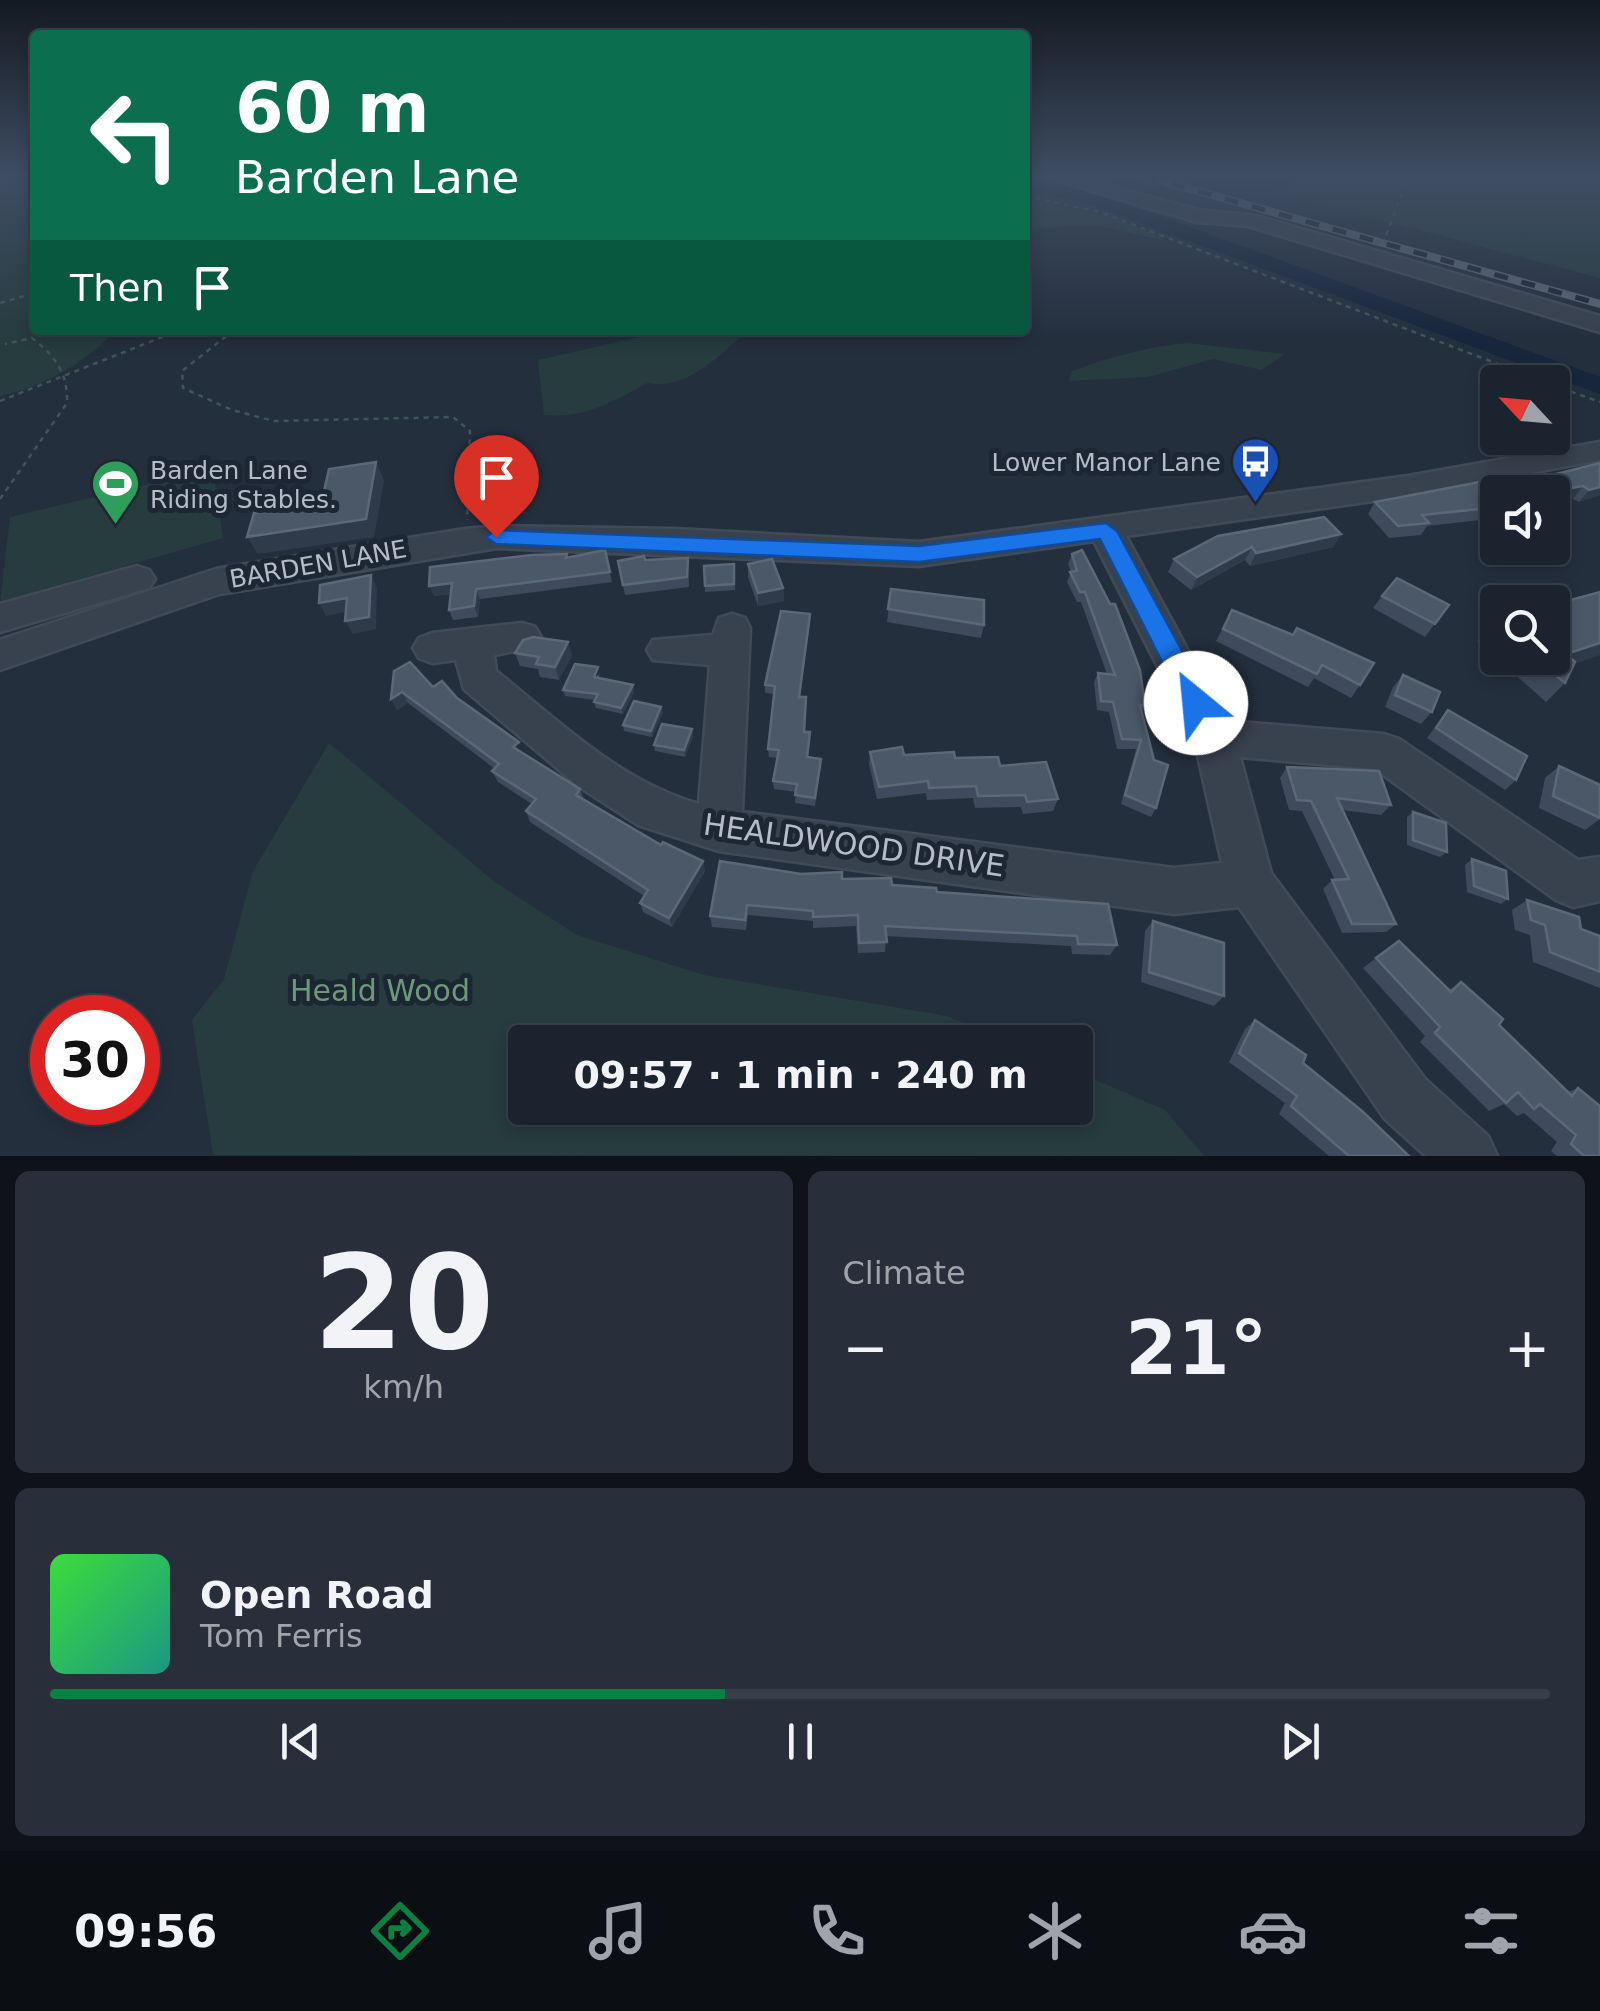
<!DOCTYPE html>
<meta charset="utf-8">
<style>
body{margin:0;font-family:"DejaVu Sans",sans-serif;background:#282f3a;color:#f1f3f6;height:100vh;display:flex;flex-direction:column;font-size:38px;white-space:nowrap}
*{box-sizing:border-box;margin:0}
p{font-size:32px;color:#a0a4aa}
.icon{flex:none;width:55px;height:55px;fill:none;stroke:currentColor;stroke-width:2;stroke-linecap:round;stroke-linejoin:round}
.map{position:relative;height:1156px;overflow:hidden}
.panel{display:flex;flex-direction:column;gap:15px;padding:15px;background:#0f1319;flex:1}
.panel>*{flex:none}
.guide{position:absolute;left:30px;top:30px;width:1000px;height:305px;border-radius:10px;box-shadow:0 5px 15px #0003,0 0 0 2px #39404a;background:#0b6e4f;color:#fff;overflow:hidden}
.needle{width:65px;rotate:296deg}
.buttons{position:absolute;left:1480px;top:365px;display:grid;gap:20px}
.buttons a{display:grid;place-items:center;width:90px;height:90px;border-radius:10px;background:#1b232e;box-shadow:0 5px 15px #0003,0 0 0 2px #39404a;font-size:50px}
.speed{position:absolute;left:30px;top:995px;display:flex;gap:20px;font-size:50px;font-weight:700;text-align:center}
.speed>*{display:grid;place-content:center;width:130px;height:130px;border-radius:50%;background:#1b232e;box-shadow:0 5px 15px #0003,0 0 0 2px #39404a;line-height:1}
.speed .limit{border:15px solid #d22;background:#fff;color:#111}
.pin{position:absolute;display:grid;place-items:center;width:85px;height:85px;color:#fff;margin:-102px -42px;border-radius:50% 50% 50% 0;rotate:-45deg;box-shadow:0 0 10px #0007}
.pin .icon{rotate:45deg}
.me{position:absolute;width:110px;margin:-55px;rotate:332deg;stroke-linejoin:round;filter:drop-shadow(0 0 8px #0008)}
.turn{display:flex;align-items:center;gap:35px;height:210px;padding:0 40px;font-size:45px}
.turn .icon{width:130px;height:130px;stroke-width:2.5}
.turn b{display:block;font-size:70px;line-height:85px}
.then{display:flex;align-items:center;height:95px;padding:0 40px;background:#0003;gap:20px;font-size:38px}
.big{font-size:75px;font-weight:600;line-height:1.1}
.panel .tile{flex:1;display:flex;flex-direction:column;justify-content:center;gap:15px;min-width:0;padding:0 35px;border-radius:15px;background:#282f3a}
.panel .dial{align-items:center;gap:0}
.dial b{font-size:130px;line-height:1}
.song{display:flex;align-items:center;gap:30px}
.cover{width:120px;height:120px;border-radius:15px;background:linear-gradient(135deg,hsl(120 70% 55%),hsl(170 70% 35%))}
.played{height:10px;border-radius:5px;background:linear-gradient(90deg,#0b8043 45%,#39404a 45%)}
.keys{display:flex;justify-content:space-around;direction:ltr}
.heat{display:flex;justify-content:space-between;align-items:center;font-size:55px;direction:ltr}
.panel .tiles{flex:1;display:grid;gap:15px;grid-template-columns:1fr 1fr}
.tile:last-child{grid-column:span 2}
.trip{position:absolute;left:508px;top:1025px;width:585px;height:100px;border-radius:10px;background:#1b232e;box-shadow:0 5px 15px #0003,0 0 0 2px #39404a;font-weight:600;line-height:100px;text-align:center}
.menu{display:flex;height:160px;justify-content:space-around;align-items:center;background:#0b0e12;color:#a0a4aa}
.menu .icon{width:70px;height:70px}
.menu .active{color:#0b8043}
.menu b{font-size:45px;color:#f1f3f6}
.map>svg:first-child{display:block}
.green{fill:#263c3f}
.water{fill:#17263c}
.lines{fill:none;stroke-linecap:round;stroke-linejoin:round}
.minor-casing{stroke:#414a57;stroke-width:5}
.path{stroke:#3f5557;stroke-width:2.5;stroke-dasharray:5 5;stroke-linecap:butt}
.minor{fill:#38414e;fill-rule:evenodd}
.rail-casing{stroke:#5a6575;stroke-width:8}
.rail{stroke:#1d2633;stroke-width:5;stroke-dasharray:14;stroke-linecap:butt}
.wall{fill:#3f4b5c}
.shaded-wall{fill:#2f3b4b}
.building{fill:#4b5868;stroke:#5c6777;stroke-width:2.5}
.route{fill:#1a73e8;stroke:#114b97;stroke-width:2.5}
.labels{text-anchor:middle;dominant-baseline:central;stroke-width:10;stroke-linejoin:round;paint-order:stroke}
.poi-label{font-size:25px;fill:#b4bcc9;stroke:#1d2633;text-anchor:end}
.street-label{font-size:25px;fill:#b4bcc9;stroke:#1d2633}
.near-street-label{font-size:30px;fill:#b4bcc9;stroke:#1d2633}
.near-park-label{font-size:30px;fill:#6b9a76;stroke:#1d2633}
</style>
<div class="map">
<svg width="1600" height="1156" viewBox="0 0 1600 1156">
<rect width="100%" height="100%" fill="#242f3e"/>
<g class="green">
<path d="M 0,176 L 35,176 L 35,330 L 115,330 C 86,363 43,387 0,396 Z"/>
<polygon points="1399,176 1600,176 1600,278 1275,192 1298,178 1397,180"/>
<polygon points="1025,199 1112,217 1171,242 1100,226 1025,228"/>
<path d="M 671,330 L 749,330 C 720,354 688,391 647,383 C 614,402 582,419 544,415 L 538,360 Z"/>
<path d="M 1187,343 L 1285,354 L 1261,370 L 1213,359 L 1148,377 L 1069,381 L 1072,371 C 1110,357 1146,347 1187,343 Z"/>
<polygon points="213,469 223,538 0,602 10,517"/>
<polygon points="329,743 495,882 577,935 704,975 947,1016 1008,1042 525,1042 525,1108 1075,1108 1075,1071 1165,1110 1204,1156 213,1155 192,1020 224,979 253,871"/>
</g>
<polygon class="water" points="1025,179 1094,192 1600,377 1600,394 1086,203 1025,190"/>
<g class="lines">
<defs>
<g id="minor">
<polygon points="1042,176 1073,176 1198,210 1257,216 1600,316 1600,332 1248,226 1197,222"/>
<path d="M 1600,442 L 1600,460 L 1408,496 L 1126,536 L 1226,721 L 1384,734 L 1399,739 L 1578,860 L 1600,857 L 1600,901 L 1573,907 L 1556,900 L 1375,769 L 1240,757 L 1271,873 L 1425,1079 L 1488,1136 L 1497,1156 L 1426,1156 L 1385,1119 L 1239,907 L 1174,914 L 719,851 L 638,825 L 578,786 L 464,689 L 456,660 L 432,663 L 419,658 L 413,648 L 419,638 L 432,633 L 522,623 L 535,627 L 541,637 L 535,647 L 494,655 L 496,671 C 559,721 620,782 699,804 L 710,665 L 653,660 L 647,650 L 653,640 L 713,635 L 719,618 L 732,614 L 745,618 L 750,628 L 742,812 L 1174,868 L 1222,863 L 1194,738 L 1094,541 L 919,566 L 497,548 L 219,594 L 0,670 L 0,640 L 216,569 L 465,529 L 497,526 L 673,529 L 919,542 L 1408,476 Z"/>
<polygon points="137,566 149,570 155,579 149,588 0,632 0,604"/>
</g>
</defs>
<use href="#minor" class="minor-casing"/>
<g class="path">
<polyline points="1025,196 1100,212 1545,382"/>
<polyline points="1386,235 1409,176"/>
<polyline points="0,303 35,293"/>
<polyline points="234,330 182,371 183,388 232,410 274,421 453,417 470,431 467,520"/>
<polyline points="1552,385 1600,402"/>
<polyline points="0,401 180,330"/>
<path d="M 0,499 L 67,403 C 68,373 55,356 32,338 L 5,344"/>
</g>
<use href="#minor" class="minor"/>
<defs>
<polyline id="rail" points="1144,176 1600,304"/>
</defs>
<use href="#rail" class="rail-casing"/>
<use href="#rail" class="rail"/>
</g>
<g class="wall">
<polygon points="1600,463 1600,495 1579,502 1573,499 1552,502 1552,492 1498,492 1498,518 1427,526 1421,535 1389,538 1368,514 1375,502 1552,475"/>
<polygon points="1341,534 1333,547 1250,566 1245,560 1191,590 1168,572 1174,559"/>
<polygon points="605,550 612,582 480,599 478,617 453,620 449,610 451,594 434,596 567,554 568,558"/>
<polygon points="1072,554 1145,706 1142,713 1156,808 1151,817 1121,804 1136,749 1117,749 1109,712 1097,710 1094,682 1098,673 1107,674 1081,602 1077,602 1067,582 1071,572 1068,564"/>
<polygon points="688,558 689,587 625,595 618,561"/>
<polygon points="734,564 735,590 705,592 705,586"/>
<polygon points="748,564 783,588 784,601 758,606 748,577"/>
<polygon points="891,589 984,625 981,638 887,622"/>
<polygon points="1382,596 1449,605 1425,637 1373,608"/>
<polygon points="1232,610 1293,635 1360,685 1351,698 1314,678 1308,687 1216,641"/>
<polygon points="1498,621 1498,658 1552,658 1574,664 1565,683 1546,702 1477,641 1493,622"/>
<polygon points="810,622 800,697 804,732 810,732 808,758 821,759 815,806 795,803 796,792 774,789 773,781 778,758 769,757 768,749 774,694 765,693 765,685"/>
<polygon points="515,653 572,655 559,680 540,677 538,669 520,666"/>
<polygon points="394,671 457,698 523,753 580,789 584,800 661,845 703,861 705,871 672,927 643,912 640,903 644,896 530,822 526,811 532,804 498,782 492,771 495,769 408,703 397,710"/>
<polygon points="600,674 598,678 633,685 634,692 623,714 596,708 594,702 595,700 565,696 563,690"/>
<polygon points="1403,675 1432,712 1421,724 1385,707 1393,687"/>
<polygon points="1448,710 1516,780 1505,790 1427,738"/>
<polygon points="663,713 652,737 624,731 623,725"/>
<polygon points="692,729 693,736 685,757 655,751 654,745"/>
<polygon points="870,752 955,758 1000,766 1058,799 1053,811 1023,814 1021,807 975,808 973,798 927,800 926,793 877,799 869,764"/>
<polygon points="1559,766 1600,819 1585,830 1539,808 1545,778"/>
<polygon points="1287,767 1391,805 1381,815 1342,810 1396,924 1386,932 1342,933 1323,889 1332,880 1335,880 1302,811 1289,810 1280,778"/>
<polygon points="1413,812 1447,852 1440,857 1407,845 1407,817"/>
<polygon points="1472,859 1508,899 1501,904 1467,892 1465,865"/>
<polygon points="801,874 937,892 1117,945 1110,955 1072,954 1071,946 886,936 885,952 858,953 856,926 813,928 813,921 748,915 746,930 712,927 710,916"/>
<polygon points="1527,900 1581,929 1600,936 1600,988 1533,962 1530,935 1515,930 1512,910"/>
<polygon points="1153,921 1224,996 1214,1006 1141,982 1145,931"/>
<polygon points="1376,958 1448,990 1461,982 1499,1025 1568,1092 1578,1088 1600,1156 1557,1156 1551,1151 1557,1142 1524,1113 1517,1116 1504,1104 1489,1111 1420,1042 1425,1036 1363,968"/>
<polygon points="1255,1020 1303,1063 1409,1156 1329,1156 1279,1114 1285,1103 1229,1062 1245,1029"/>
</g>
<g class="shaded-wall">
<polygon points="376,462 384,480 374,537 258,554 247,537 366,519"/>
<polygon points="1583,486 1573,499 1552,502 1552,492 1547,492"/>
<polygon points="1600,487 1600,495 1579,502 1589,490"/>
<polygon points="1341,534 1333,547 1250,566 1256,553"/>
<polygon points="1252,547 1245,560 1191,590 1197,577"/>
<polygon points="371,575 377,588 376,629 353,634 345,621"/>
<polygon points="452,583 457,593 434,596 429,586"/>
<polygon points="783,588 784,601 758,606 758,593"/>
<polygon points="476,589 480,599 478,617 474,606"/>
<polygon points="347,598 354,610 326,616 319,603"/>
<polygon points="568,642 572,655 559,680 555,667"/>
<polygon points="1600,643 1600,655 1552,672 1566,654"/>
<polygon points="633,685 634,692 623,714 621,708"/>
<polygon points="402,692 408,703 397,710 391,699"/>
<polygon points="661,707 663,713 652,737 651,731"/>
<polygon points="692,729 693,736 685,757 684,750"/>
<polygon points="703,861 705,871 672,927 669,918"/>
</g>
<g class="building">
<polygon points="376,462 366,519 247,537 254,513 321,504 329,469"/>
<polygon points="1600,463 1600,487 1589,490 1583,486 1547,492 1498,492 1498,507 1422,515 1429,523 1398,526 1375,502 1511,476 1552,475"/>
<polygon points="1324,517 1341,534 1256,553 1252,547 1197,577 1174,559 1218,536"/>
<polygon points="605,550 610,572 476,589 474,606 449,610 452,583 429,586 430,567 532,555 567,554 566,558"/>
<polygon points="1082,550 1110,604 1115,604 1140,670 1145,706 1140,705 1154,760 1168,765 1156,808 1125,795 1141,740 1122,739 1113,702 1101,701 1098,673 1115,675 1085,592 1080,592 1070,572 1077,571 1072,554"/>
<polygon points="644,556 645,560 688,558 687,577 623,585 618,561"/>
<polygon points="772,559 783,588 758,593 748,564"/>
<polygon points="734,564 734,584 705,586 704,566"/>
<polygon points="371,575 369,617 345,621 347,598 319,603 320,585"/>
<polygon points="1397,578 1449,605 1435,624 1382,596"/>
<polygon points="891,589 984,600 984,625 888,609"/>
<polygon points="1600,592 1600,643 1566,654 1575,662 1565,683 1535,658 1552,658 1552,605"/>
<polygon points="1232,610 1293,635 1297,628 1374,663 1360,685 1322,665 1317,674 1223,629"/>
<polygon points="781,611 810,614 799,697 806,697 804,732 810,732 807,757 821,759 815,798 795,795 797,784 773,781 779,750 768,749 775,686 765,685"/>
<polygon points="533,637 568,642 555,667 536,664 539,657 515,653 523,640"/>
<polygon points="410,662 433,687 442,681 457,698 519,742 513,747 580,789 576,795 661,845 663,842 703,861 669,918 640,903 648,890 526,811 536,799 492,771 499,764 402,692 391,699 394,671"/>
<polygon points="575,664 598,667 594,677 633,685 621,708 594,702 598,694 563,690"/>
<polygon points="1403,675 1440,692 1432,712 1395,695"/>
<polygon points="634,701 661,707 651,731 623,725"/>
<polygon points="1448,710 1527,756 1516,780 1436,728"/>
<polygon points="662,724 692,729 684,750 654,745"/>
<polygon points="902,747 904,755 954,752 955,758 998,757 1000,766 1046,762 1058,799 1027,802 1025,795 978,796 976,786 929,788 928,781 879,787 870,752"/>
<polygon points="1559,766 1600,785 1600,818 1553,796"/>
<polygon points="1287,767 1379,771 1391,805 1337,798 1396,924 1352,924 1332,880 1349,879 1311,801 1297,800"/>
<polygon points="1413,812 1446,823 1447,852 1413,840"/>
<polygon points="1472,859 1506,871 1508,899 1474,886"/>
<polygon points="720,861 801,874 842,872 842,879 891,878 892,885 936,888 937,892 1108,904 1117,945 1078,944 1077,936 885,926 887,942 859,943 858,915 813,917 813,911 747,905 745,920 710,916"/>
<polygon points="1527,900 1579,917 1581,929 1600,936 1600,972 1550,952 1545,925 1531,920"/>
<polygon points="1153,921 1224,943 1224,996 1149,972"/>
<polygon points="1399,941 1451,992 1461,982 1503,1019 1499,1025 1572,1096 1578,1088 1600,1106 1600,1156 1584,1156 1571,1144 1576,1135 1540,1104 1534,1109 1518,1092 1506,1103 1435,1033 1440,1027 1376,958"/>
<polygon points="1255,1020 1306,1055 1303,1063 1362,1111 1409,1156 1349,1156 1291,1106 1297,1096 1239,1053"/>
</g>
<linearGradient id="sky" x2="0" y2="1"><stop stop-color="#141a22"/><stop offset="0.52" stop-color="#3f4d63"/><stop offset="1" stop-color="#3f4d63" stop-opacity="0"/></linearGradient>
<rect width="1600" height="338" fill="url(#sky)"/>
<polygon class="route" points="1106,523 1117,531 1206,695 1209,703 1206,711 1187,711 1100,539 919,562 496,544 486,537 496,530 919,546"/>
<defs>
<symbol id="bus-pin" viewBox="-11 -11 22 30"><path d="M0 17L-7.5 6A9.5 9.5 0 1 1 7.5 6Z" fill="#1a4fb4" stroke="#1d2633"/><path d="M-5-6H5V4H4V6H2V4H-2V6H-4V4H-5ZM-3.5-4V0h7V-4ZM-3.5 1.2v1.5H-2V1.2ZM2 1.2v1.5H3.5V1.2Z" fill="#fff"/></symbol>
<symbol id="stadium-pin" viewBox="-11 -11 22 30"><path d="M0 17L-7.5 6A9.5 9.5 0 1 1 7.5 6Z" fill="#2e9e5b" stroke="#1d2633"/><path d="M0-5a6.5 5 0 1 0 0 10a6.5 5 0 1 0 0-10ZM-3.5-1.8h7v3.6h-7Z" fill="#fff"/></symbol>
</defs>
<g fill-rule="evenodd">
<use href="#bus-pin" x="1228" y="434" width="55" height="75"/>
<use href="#stadium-pin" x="88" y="456" width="55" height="75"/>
</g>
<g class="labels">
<g class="poi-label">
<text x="1221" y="462">Lower Manor Lane</text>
<text x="150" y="470" text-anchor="start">Barden Lane<tspan x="150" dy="29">Riding Stables.</tspan></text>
</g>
<g class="street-label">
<text transform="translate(318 564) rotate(-10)">BARDEN LANE</text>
</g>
<g class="near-street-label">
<text transform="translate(854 845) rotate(8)">HEALDWOOD DRIVE</text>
</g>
<g class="near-park-label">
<text x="380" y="990">Heald Wood</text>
</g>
</g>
</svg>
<div class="buttons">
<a><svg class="needle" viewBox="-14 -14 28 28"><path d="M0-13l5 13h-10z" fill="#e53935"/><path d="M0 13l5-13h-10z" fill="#a0a4aa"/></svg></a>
<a><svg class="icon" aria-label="sound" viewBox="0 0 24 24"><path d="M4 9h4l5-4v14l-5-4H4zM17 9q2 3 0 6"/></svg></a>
<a><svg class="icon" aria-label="search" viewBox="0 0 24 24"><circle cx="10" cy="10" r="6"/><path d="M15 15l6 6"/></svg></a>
</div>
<div class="speed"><div class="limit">30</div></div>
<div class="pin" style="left:496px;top:537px;background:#d93025"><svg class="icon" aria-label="arrive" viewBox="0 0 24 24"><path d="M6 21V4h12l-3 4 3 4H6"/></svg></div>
<svg class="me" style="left:1196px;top:703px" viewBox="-20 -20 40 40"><circle r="19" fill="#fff"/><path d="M0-13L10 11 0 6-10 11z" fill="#1a73e8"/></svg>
<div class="trip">09:57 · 1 min · 240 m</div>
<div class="guide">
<div class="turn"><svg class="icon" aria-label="left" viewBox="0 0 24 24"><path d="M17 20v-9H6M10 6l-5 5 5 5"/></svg><div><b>60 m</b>Barden Lane</div></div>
<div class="then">Then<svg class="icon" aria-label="arrive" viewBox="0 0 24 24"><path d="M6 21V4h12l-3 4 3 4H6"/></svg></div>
</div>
</div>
<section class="panel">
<div class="tiles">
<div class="tile dial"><b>20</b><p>km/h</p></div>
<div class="tile"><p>Climate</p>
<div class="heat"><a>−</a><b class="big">21°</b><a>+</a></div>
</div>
<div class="tile">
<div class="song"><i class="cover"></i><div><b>Open Road</b><p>Tom Ferris</p></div></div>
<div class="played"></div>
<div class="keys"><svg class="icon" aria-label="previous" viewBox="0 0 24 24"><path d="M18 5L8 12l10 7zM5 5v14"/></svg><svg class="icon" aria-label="pause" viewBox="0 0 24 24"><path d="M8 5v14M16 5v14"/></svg><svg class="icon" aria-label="next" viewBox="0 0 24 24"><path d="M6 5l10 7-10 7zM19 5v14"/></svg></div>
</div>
</div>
</section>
<nav class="menu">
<b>09:56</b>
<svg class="icon active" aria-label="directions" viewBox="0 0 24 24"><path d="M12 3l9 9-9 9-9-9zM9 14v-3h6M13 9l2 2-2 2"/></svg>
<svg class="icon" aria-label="music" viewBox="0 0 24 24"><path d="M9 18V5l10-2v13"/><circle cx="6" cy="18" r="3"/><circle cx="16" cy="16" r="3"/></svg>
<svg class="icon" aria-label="phone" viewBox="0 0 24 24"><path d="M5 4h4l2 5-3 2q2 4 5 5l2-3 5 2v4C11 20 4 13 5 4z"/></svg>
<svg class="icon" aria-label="climate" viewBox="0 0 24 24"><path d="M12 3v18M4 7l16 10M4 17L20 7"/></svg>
<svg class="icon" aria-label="car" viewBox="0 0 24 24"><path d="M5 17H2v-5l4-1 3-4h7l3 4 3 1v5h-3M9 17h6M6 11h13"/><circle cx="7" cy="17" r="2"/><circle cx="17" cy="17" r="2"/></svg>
<svg class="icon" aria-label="filters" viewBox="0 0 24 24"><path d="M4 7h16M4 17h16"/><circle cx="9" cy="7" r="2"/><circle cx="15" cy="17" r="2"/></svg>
</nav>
